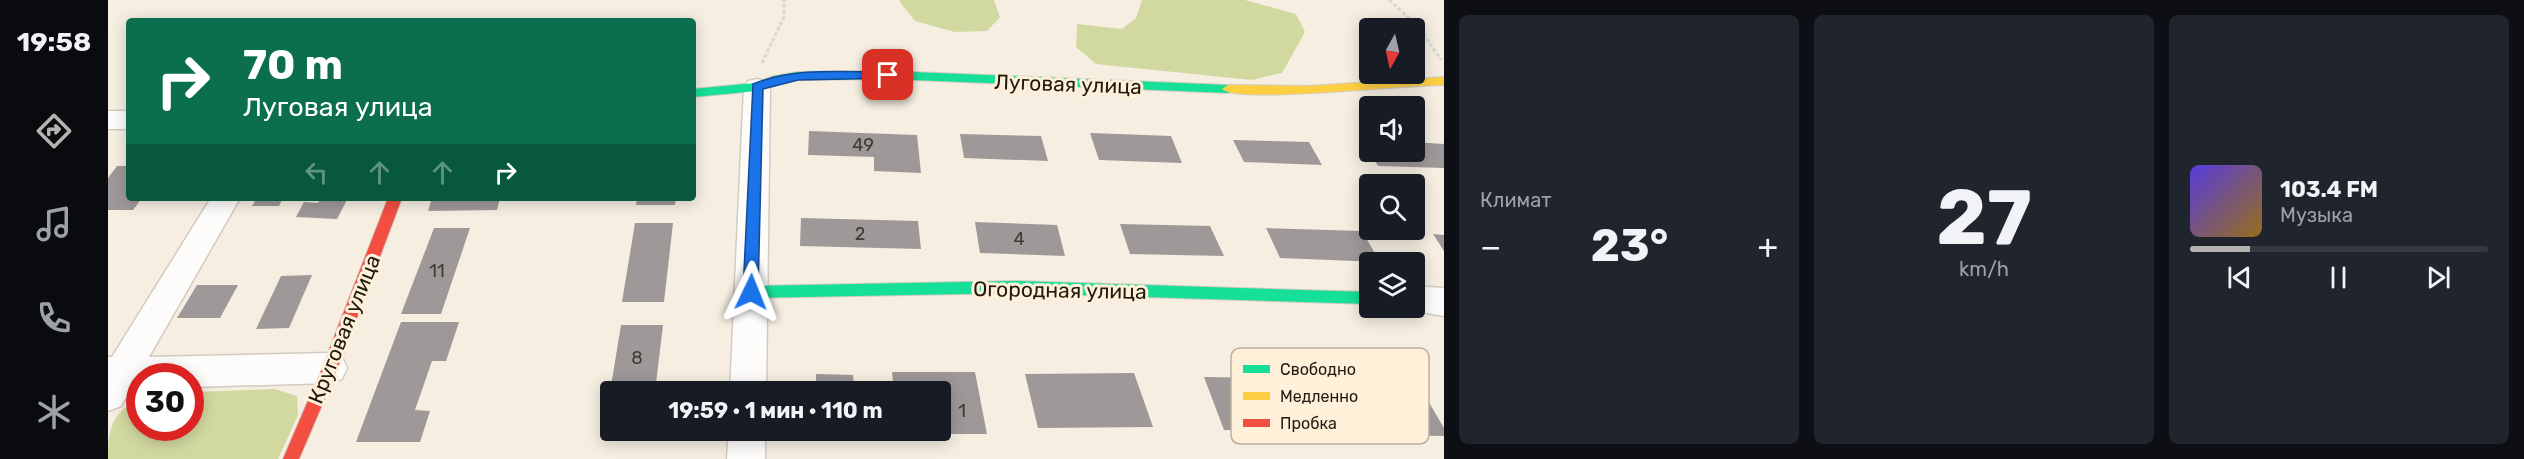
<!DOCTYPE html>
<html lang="ru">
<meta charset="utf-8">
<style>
body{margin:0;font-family:Rubik,sans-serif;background:#20242c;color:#f1f3f6;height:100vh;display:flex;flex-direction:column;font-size:22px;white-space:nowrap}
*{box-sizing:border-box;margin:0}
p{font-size:20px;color:#9ea1a6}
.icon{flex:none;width:33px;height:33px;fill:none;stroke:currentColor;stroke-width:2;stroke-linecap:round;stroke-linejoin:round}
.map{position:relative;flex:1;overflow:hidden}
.panel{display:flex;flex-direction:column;gap:15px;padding:15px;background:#0d0f14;width:1080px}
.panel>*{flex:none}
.guide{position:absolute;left:18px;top:18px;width:570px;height:183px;border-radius:6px;box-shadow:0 3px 15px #0003;background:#0b6e4f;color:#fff;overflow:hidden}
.needle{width:39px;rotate:188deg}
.buttons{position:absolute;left:1251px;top:18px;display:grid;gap:12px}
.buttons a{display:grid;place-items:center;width:66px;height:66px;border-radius:6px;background:#171b24;box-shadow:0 3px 15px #0003;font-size:30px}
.speed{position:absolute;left:18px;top:363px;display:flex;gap:12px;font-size:30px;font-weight:700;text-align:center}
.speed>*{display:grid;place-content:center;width:78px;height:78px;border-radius:50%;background:#171b24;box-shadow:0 3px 15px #0003;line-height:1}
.speed .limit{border:9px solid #d22;background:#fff;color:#111}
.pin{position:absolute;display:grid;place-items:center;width:51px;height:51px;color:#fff;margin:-26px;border-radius:12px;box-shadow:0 3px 9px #0006}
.me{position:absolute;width:66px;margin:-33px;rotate:2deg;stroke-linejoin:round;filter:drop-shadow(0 0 4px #0008)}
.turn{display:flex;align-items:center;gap:21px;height:126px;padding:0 18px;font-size:27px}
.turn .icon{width:78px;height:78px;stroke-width:2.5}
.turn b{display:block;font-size:42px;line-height:51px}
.lanes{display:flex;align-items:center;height:57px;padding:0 18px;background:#0003;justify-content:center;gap:30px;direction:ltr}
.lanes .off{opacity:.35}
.big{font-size:45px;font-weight:700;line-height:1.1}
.panel .widget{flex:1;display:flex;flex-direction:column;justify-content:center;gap:9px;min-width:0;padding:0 21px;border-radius:9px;background:#20242c}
.panel .dial{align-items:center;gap:0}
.dial b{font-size:78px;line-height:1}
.song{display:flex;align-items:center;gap:18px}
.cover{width:72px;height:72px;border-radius:9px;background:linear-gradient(135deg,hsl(250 70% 55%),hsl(40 70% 35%))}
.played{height:6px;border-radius:3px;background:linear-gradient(90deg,#b5b3af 20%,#363941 20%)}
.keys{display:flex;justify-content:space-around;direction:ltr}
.heat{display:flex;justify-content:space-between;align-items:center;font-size:33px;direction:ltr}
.panel .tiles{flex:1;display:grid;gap:15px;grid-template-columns:repeat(3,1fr)}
.trip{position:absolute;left:492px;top:381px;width:351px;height:60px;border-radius:6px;background:#171b24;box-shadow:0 3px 15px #0003;font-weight:700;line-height:60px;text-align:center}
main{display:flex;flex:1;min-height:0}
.tab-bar{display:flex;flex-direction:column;width:108px;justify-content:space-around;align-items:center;background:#090b0e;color:#9ea1a6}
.tab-bar .icon{width:42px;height:42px}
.tab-bar .on{color:#b5b3af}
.tab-bar b{font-size:27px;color:#f1f3f6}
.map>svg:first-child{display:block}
.forest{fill:#d2d9a0}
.building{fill:#9e9998}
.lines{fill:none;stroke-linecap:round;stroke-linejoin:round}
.street-casing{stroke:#d2cbc1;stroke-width:3}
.fast-casing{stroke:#d2cbc1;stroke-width:2}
.slow-casing{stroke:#d2cbc1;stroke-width:2}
.jam-casing{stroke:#d2cbc1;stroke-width:2}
.path{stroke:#dad8d3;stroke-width:3;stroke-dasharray:4 2;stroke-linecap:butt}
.street{fill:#fefcfa;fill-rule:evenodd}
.fast{fill:#16e098;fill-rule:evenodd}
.slow{fill:#ffcf43;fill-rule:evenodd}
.jam{fill:#f24e42;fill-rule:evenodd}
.route{fill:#1a73e8;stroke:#114b97;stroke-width:1.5}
.labels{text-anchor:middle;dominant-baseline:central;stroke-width:6;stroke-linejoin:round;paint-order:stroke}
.number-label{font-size:18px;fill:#403a32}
.street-label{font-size:21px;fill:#201a10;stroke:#fef0d9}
.key{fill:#fef0d9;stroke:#bbb09d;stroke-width:1.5}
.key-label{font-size:16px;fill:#201a10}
</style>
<main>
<nav class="tab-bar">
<b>19:58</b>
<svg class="icon on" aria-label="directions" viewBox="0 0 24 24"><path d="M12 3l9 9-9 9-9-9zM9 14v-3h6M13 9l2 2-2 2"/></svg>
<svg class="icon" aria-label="music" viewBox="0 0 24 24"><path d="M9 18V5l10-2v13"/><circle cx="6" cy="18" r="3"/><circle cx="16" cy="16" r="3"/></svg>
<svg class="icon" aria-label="phone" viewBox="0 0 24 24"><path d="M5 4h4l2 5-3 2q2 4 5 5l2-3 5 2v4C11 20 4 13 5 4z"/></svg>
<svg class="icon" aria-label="climate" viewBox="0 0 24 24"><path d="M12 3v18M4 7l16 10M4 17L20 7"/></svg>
</nav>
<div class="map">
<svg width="1336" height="459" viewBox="0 0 1336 459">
<rect width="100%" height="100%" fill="#f6eee1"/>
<g class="forest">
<polygon points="793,0 886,0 892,17 879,31 847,32 807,21 791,1"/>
<polygon points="1034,0 1137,0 1188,14 1197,32 1174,73 1144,80 988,64 968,47 969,24 1014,29 1028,18"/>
<path d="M 167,389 L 189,396 L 190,415 L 170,459 L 0,459 C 0,431 3,412 31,400 L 32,428 L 82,428 L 83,392 Z"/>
</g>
<g class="building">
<polygon points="701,131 809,135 813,173 766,171 766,157 700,155"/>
<polygon points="982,133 1063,136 1074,163 991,160"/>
<polygon points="852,134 933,136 940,161 856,158"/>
<polygon points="1125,140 1201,142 1214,165 1136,162"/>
<polygon points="1306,142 1336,144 1336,168 1270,166 1262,152 1306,152"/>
<polygon points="9,166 21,166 21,198 34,198 25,210 0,210 0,178"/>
<polygon points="149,198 175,198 171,206 144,206"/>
<polygon points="213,198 240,198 229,219 188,217 196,202 210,203"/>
<polygon points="324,198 392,198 389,210 320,211"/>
<polygon points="529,198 568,198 567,205 528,205"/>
<polygon points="693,218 810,221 813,249 692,246"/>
<polygon points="867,222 949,225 957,256 872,253"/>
<polygon points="527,223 565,223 556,302 514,302"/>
<polygon points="1012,224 1102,226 1116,256 1022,254"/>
<polygon points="326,228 362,228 333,314 293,314"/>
<polygon points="1158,228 1254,231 1272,262 1172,258"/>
<polygon points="1325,234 1336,235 1336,251"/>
<polygon points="204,275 181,328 148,329 173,276"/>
<polygon points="89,285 130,285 112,318 69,318"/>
<polygon points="293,322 351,322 338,361 324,361 307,410 322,411 312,442 248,442"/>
<polygon points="513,325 555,325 547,392 502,392"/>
<polygon points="784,372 867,372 879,434 790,434 790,430 832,430 832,392 786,392"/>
<polygon points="1026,373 1045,427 930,428 917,374"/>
<polygon points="708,374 745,375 746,392 708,392"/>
<polygon points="1240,376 1306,377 1336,428 1336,436 1271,435"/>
<polygon points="1096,377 1165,378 1189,430 1116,430"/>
<polygon points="501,394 502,429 495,429"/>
<polygon points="707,430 747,430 747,435 707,434"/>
</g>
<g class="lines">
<defs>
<g id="street">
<polygon points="649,79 658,81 662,87 658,392 622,392 636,87 640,81"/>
<rect x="0" y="111" width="21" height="18"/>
<polygon points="103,198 132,198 41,357 222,353 234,357 239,368 234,379 222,383 82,387 82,376 32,376 32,388 23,388 13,406 0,411 0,357 4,357"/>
<polygon points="1306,286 1336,288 1336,316 1295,309 1306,308"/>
<polygon points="621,430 657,430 657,459 619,459"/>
</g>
<g id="fast">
<polygon points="780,71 1120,85 1126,89 1120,93 780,79 690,80 668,83 649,91 585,97 585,89 647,83 666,76 690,72"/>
<polygon points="908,281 1262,292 1262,304 908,293 643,298 638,296 636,292 638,288 643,286"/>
</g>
<path id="slow" d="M 1336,77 L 1336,85 C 1303,84 1129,104 1114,89 L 1120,85 L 1201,86 Z"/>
<polygon id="jam" points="280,198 294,198 230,368 191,459 175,459 214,368"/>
</defs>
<use href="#street" class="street-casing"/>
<use href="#fast" class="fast-casing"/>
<use href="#slow" class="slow-casing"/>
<use href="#jam" class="jam-casing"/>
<g class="path">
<polyline points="1281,0 1311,27 1333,60"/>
<polyline points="654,63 676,17 676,0"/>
</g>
<use href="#street" class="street"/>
<use href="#fast" class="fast"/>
<use href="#slow" class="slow"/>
<use href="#jam" class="jam"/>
</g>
<path class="route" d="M 780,72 L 785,75 L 784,78 L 690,80 L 655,89 L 650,292 L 643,298 L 638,296 L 635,292 L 645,84 C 687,67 735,72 780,72 Z"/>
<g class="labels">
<g class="number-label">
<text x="755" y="145">49</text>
<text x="752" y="234">2</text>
<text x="911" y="239">4</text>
<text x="329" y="271">11</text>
<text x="529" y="358">8</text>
<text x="854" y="411">1</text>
</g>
<g class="street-label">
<text transform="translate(960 84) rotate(2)">Луговая улица</text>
<text transform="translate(952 290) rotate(1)">Огородная улица</text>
<text transform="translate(236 329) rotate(-68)">Круговая улица</text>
</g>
</g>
<rect x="1123" y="348" width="198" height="96" rx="9" class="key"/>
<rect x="1135" y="365" width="27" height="8" fill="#16e098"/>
<rect x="1135" y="392" width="27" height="8" fill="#ffcf43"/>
<rect x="1135" y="419" width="27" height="8" fill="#f24e42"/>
<g class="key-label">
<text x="1172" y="375">Свободно</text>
<text x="1172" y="402">Медленно</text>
<text x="1172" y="429">Пробка</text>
</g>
</svg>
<div class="buttons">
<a><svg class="needle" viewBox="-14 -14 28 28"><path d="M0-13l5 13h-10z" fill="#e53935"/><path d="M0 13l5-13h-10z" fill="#9ea1a6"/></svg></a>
<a><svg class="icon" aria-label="sound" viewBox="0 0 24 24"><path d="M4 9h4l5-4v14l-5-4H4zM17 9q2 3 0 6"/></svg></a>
<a><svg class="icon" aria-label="search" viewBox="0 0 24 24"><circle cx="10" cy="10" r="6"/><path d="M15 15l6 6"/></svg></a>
<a><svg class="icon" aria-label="layers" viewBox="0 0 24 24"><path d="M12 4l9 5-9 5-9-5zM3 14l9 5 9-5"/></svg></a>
</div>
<div class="speed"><div class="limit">30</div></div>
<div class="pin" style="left:780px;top:75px;background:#d93025"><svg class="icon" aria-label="arrive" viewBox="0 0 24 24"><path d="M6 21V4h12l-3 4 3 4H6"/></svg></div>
<svg class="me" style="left:643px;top:292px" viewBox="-20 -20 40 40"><path d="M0-17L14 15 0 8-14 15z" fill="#1a73e8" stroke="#fff" stroke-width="4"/></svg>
<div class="trip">19:59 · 1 мин · 110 m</div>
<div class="guide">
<div class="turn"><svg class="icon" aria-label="right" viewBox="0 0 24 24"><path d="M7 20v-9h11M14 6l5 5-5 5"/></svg><div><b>70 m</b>Луговая улица</div></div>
<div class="lanes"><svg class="icon off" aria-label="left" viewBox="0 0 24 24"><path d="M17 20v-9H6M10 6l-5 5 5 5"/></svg><svg class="icon off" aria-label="ahead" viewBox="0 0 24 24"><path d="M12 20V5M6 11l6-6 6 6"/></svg><svg class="icon off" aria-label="ahead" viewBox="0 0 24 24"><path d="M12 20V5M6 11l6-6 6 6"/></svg><svg class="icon" aria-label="right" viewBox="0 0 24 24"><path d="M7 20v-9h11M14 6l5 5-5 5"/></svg></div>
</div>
</div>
<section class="panel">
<div class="tiles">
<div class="widget"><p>Климат</p>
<div class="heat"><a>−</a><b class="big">23°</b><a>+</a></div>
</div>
<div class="widget dial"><b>27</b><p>km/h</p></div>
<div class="widget">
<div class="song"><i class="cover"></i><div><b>103.4 FM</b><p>Музыка</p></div></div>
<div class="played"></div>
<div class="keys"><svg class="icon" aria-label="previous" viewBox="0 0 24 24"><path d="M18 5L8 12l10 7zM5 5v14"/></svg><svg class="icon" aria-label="pause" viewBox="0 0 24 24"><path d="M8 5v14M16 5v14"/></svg><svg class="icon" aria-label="next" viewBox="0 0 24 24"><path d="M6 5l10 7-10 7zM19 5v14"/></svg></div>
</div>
</div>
</section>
</main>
